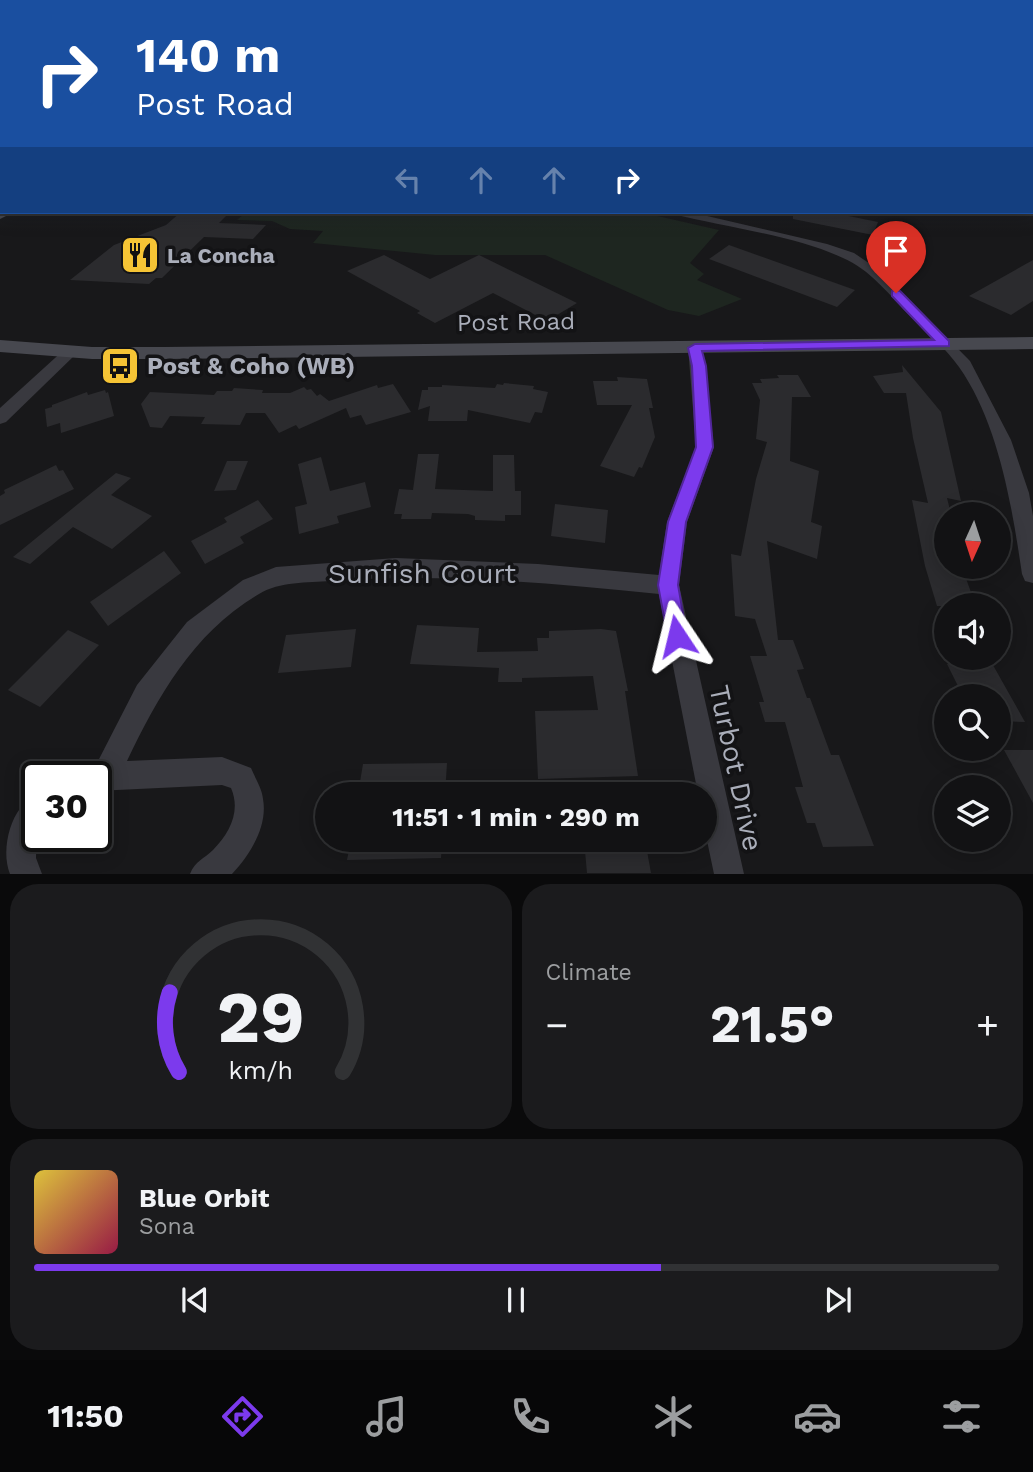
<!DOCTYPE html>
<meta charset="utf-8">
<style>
body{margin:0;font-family:"Work Sans",sans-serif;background:#1b1b1d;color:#f1f3f6;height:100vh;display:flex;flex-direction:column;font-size:26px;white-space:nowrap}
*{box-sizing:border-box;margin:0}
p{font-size:23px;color:#9c9ea0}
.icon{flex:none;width:38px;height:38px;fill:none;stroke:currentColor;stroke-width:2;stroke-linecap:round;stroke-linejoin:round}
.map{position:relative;height:874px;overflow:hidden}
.side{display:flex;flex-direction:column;gap:10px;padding:10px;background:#0a0a0b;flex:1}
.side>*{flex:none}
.banner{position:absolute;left:0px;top:0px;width:1034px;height:214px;box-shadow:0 4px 18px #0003,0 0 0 2px #313234;background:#1a4fa0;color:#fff;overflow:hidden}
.needle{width:46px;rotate:183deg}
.controls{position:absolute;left:934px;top:502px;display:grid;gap:14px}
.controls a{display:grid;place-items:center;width:77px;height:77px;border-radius:50%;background:#121214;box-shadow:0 4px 18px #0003,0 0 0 2px #313234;font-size:35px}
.speed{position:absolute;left:21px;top:761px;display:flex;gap:14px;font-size:35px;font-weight:700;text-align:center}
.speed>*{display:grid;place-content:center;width:91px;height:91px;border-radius:50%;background:#121214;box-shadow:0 4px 18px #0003,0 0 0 2px #313234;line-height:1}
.speed .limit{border:4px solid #111;border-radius:10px;background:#fff;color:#111}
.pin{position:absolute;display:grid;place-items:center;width:60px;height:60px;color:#fff;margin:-72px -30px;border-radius:50% 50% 50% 0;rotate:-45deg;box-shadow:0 0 7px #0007}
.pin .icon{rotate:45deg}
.me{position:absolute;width:77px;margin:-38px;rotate:350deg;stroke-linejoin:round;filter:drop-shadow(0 0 5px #0008)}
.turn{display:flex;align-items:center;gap:24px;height:147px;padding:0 21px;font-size:32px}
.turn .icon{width:91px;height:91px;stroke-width:2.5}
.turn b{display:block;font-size:49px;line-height:60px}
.lanes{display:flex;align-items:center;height:66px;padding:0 21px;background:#0003;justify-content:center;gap:35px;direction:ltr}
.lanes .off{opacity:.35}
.big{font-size:52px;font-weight:700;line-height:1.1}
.side .widget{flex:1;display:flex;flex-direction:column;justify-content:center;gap:10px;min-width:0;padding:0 24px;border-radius:28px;background:#1b1b1d}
.side .dial{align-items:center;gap:0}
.dial svg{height:182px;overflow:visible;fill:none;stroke:#313234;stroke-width:7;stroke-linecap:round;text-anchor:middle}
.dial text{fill:#f1f3f6;stroke:none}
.song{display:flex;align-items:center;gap:21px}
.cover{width:84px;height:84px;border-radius:10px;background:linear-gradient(135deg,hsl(50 70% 55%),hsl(340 70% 35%))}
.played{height:7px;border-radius:4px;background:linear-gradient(90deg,#7c3aed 65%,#313234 65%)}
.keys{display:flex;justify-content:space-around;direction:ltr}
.heat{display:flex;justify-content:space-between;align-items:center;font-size:38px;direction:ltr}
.side .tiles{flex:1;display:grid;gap:10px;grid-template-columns:1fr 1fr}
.widget:last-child{grid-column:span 2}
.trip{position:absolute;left:315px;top:782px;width:402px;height:70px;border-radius:35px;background:#121214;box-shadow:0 4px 18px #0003,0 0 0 2px #313234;font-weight:700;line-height:70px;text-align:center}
.menu{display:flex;height:112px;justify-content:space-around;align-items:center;background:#070708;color:#9c9ea0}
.menu .icon{width:49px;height:49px}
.menu .current{color:#7c3aed}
.menu b{font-size:32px;color:#f1f3f6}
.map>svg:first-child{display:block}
.green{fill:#1e2620}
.building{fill:#2b2b2e}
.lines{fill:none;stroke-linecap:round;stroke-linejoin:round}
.street{fill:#39393f;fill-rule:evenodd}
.secondary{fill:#47484f;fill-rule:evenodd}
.route{fill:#7c3aed;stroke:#51269a;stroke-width:2}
.labels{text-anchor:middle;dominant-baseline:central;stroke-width:7;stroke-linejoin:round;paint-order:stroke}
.far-poi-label{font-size:21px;font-weight:bold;fill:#aaaeba;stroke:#131315;text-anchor:start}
.street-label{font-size:24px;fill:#aaaeba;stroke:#131315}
.poi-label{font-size:24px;font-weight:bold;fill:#aaaeba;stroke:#131315;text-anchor:start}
.near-street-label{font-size:28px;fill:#aaaeba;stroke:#131315}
</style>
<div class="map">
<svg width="1033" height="874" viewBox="0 0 1033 874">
<rect width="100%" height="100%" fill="#18181a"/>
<polygon class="green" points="246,212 640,212 719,230 690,263 704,274 697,280 742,299 699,316 668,310 545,255 435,255 313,243 323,231 290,229 272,221 237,220"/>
<g class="building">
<polygon points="181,212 230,212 219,223 266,225 253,239 204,237 162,278 156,278 149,284 70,280 114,245 166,225"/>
<polygon points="793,212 829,212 878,222 873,235 793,219"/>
<polygon points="729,245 855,290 837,307 709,259"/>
<polygon points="384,255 430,279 479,255 577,303 547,321 493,293 435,323 417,313 420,311 347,271"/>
<polygon points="1033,260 1033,301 1011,315 969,296"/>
<polygon points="902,365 941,412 961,501 947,498 951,514 947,514 947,570 964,573 976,606 937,606 925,566 912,500 928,503 913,438 906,393 884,393 873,376 903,372"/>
<polygon points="777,375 798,375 811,397 792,397 790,461 819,471 811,522 822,526 817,559 767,541 778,640 793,640 804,669 797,670 807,698 810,698 831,755 839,755 874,846 823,847 815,823 807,823 795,787 803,787 785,722 765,722 759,702 764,702 750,656 767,656 755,619 735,616 731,554 741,556 756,479 767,442 756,439 760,400 752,383 762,383 760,379 779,378"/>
<polygon points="617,377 647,379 653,408 649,408 655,437 642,468 639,467 634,477 600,466 632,405 597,405 593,381 618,381"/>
<polygon points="504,383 534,386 533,389 548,392 542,413 535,412 530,423 468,410 467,421 428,421 430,406 418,410 422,390 428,390 428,387 442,387 442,385 495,388 497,384 503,385"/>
<polygon points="393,384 411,412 366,425 361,415 350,418 346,408 299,429 296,425 279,433 265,413 246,413 240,425 201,424 205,417 170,416 162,428 150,427 141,404 150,392 214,395 217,391 232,391 234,388 263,390 262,393 290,393 304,387 307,390 311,389 317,396 320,394 329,401 377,385 378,388"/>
<polygon points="105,390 106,393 108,392 114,416 61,433 60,423 47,427 45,409 52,407 52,405 87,392 88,395"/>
<polygon points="418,454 439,454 435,489 493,491 493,455 514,455 515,491 521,491 521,515 505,515 505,521 475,520 475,516 468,514 432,513 431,519 401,519 402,514 394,514 399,489 413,490"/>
<polygon points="321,457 330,491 365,482 371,507 337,516 339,523 299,534 295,507 307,504 298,464"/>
<polygon points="227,461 248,461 236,490 214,491"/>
<polygon points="56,465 59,471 63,470 74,489 0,525 0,496 5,493 4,490"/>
<polygon points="116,473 131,478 111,495 152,516 112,549 73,527 30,564 13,557"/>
<polygon points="258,500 273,519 240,537 244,543 205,564 191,541 227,522 224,518"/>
<polygon points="555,504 608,510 605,543 551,536"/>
<polygon points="164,551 181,573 108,626 90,602"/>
<polygon points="417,625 479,628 477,652 538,651 537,638 549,638 549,631 601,629 616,631 628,691 625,691 638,776 538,779 535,711 598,710 593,676 522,678 522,682 498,682 499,668 410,664"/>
<polygon points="356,629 351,667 278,673 286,635"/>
<polygon points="68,630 99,645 40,707 8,690"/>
<polygon points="953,658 989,658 1025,722 999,721 999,696 963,696 947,664 956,664"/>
<polygon points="1004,750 1033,750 1033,803"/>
<polygon points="447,763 445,794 358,794 363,764"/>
<polygon points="351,840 442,840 441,858 347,860"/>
<polygon points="584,840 645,840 651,873 587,873"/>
</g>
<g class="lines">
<g class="street">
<path d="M 672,212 L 690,212 L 827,244 L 854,253 L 882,272 L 970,361 L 1011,440 L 1029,493 L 1033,516 L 1033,583 L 1025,581 L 1022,574 C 1012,507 999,424 959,367 C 945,347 924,330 907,313 C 888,293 869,269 843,258 C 796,236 725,227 673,214 Z"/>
<path d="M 695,343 L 702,347 L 714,447 L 687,522 L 679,585 L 744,874 L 714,874 L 705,831 L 705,794 L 698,794 L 659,594 C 550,583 441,573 331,581 C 307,583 280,581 259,594 C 194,632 158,696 127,761 L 222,757 L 251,768 C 255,778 262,788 263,799 C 268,826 250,855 232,874 L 190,874 C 195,861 204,859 213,850 C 230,833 241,811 231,788 L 222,785 L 96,791 L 96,777 L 74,777 L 78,767 L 97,763 L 137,685 L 187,622 L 243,580 L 276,567 L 396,558 L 538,564 L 659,575 L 667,522 L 696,447 L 688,347 Z"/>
<polygon points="71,347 76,348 78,351 76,354 6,422 0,424 0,408 66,348"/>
<path d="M 37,795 L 36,858 L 42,874 L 10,874 C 0,849 11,805 37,795 Z"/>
</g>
<g class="secondary">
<polygon points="0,209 2,212 14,212 0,219"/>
<polygon points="1033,337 1033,349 164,359 92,359 0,352 0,340 92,347 164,347"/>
</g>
</g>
<linearGradient id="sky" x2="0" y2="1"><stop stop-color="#0d0d0e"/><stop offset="0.47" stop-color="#373d49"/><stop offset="1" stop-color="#373d49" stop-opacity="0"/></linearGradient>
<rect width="1033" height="231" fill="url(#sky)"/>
<polygon class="route" points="896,290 900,291 949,341 949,346 702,351 706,366 713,447 686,522 678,585 687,636 684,644 677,646 669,644 658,585 668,522 696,447 692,366 688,348 695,344 934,340 892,296 892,291"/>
<defs>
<symbol id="restaurant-square" viewBox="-11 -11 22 22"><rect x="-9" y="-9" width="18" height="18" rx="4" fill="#f5c435" stroke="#131315"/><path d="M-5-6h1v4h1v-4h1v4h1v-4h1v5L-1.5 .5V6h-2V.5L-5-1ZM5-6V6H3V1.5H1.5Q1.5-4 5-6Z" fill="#111"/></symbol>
<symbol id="bus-square" viewBox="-11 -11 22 22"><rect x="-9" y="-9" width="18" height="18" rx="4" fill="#f5c435" stroke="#131315"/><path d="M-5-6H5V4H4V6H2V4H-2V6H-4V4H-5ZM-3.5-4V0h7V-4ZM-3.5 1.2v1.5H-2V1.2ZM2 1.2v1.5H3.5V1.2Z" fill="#111"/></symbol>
</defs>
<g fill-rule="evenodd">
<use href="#restaurant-square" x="118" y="233" width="44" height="44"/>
<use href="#bus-square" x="98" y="344" width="44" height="44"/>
</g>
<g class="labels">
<g class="far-poi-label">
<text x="167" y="255">La Concha</text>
</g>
<g class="street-label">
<text transform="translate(516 322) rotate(-1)">Post Road</text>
</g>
<g class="poi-label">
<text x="147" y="366">Post &amp; Coho (WB)</text>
</g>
<g class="near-street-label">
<text x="422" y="573">Sunfish Court</text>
<text transform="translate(736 768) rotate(78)">Turbot Drive</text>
</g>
</g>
</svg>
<div class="controls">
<a><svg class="needle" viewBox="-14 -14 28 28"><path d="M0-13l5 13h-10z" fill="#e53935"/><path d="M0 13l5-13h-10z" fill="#9c9ea0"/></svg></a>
<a><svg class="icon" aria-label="sound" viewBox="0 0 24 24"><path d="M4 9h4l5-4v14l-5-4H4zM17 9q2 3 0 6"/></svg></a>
<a><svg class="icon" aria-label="search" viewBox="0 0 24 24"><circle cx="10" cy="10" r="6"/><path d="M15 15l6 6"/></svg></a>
<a><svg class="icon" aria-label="layers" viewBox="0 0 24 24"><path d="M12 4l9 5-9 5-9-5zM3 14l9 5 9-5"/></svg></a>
</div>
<div class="speed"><div class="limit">30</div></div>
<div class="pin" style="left:896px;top:293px;background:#d93025"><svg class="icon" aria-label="arrive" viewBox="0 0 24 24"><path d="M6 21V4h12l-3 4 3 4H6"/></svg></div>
<svg class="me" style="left:677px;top:636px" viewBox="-20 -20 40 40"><path d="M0-17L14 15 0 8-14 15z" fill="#7c3aed" stroke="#fff" stroke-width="4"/></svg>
<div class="trip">11:51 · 1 min · 290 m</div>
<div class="banner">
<div class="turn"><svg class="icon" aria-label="right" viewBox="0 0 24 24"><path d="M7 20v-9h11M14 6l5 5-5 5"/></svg><div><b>140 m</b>Post Road</div></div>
<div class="lanes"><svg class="icon off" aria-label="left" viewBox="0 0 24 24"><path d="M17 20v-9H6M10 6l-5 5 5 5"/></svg><svg class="icon off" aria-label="ahead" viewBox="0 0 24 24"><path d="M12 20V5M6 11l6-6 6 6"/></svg><svg class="icon off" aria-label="ahead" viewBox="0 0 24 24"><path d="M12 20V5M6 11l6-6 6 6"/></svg><svg class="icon" aria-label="right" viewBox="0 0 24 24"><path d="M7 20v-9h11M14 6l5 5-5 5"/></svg></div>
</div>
</div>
<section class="side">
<div class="tiles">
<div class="widget dial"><svg viewBox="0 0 100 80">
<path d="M14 69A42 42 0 1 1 86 69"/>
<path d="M14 69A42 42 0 0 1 10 34" stroke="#7c3aed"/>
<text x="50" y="56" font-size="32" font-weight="700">29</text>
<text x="50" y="72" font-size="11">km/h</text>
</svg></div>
<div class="widget"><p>Climate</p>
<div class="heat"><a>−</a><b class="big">21.5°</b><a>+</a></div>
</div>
<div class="widget">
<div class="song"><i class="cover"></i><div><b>Blue Orbit</b><p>Sona</p></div></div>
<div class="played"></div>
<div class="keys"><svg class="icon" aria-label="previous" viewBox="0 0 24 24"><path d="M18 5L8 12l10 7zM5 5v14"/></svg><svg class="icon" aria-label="pause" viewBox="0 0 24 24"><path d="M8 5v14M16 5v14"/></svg><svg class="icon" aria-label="next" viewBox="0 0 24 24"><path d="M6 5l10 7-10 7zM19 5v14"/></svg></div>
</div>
</div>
</section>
<nav class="menu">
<b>11:50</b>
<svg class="icon current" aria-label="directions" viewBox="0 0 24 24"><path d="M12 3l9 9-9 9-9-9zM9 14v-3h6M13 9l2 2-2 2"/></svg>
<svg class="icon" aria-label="music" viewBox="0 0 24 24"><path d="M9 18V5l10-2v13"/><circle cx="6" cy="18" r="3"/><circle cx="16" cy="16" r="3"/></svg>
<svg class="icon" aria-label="phone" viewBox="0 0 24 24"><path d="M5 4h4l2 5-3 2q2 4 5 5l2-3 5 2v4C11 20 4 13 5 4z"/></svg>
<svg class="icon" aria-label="climate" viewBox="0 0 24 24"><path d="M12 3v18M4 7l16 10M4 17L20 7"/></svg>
<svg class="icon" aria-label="car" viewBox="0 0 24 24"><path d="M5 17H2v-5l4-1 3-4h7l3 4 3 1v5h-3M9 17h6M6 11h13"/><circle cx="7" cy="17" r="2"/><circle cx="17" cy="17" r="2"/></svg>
<svg class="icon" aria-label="filters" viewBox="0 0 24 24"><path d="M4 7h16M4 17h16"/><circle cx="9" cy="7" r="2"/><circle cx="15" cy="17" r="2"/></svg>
</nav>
